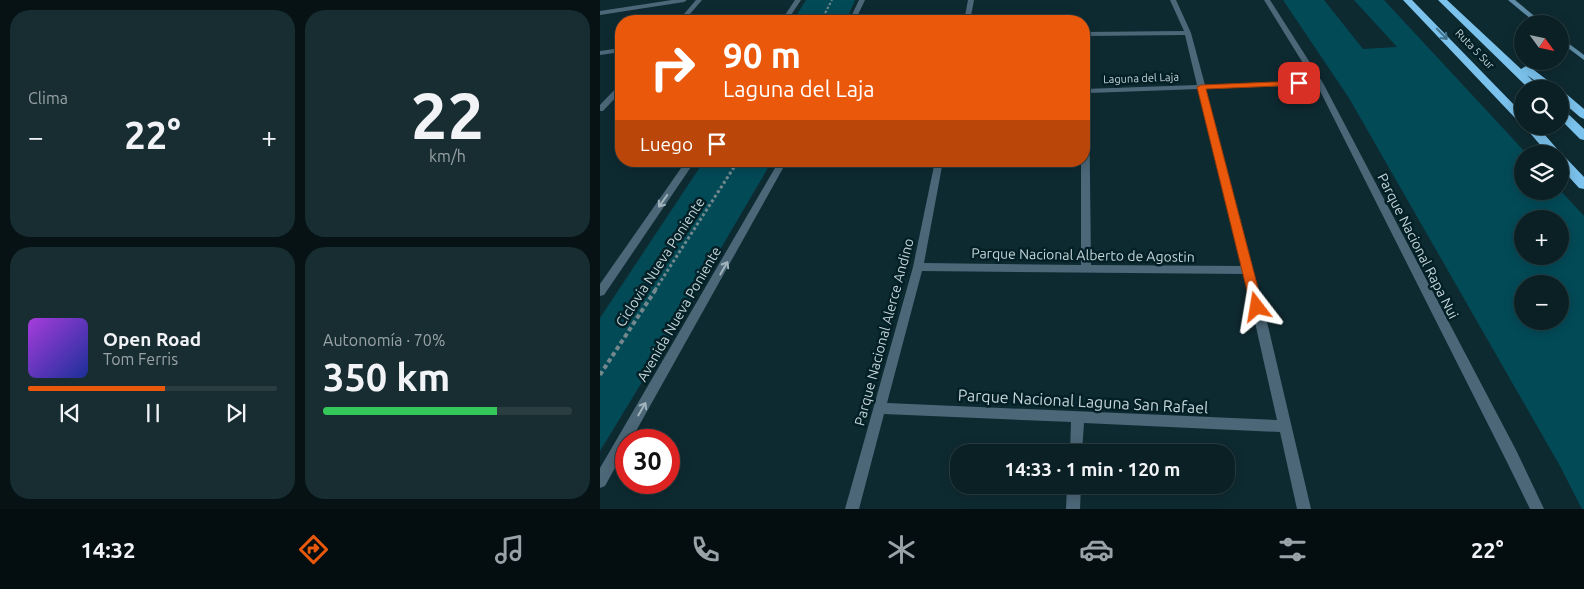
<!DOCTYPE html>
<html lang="es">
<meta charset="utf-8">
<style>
body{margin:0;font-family:Ubuntu,sans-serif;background:#182d32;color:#f1f3f6;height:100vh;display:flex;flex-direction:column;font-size:19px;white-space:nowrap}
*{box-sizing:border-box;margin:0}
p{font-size:16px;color:#99a3a7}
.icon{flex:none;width:28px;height:28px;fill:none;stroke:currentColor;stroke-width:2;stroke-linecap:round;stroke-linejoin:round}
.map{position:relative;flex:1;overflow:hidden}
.details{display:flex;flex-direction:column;gap:10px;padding:10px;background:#061214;width:600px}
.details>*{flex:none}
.banner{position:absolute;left:15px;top:15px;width:475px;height:152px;border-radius:20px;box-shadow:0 2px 12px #0003,0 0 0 1px #2a3e42;background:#ea580c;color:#fff;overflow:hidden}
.needle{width:32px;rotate:123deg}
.controls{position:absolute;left:914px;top:15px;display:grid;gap:10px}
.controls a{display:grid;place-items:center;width:55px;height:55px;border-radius:50%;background:#0a2025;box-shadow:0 2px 12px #0003,0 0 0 1px #2a3e42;font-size:25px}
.speed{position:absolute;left:15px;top:429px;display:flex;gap:10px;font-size:25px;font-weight:700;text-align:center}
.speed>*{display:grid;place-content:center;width:65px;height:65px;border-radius:50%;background:#0a2025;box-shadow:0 2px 12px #0003,0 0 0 1px #2a3e42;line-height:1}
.speed .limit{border:8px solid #d22;background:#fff;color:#111}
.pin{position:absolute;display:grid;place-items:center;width:42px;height:42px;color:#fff;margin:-21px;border-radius:10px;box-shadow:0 2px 8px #0006}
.me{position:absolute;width:55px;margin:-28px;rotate:346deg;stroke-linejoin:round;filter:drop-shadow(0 0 4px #0008)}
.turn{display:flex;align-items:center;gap:18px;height:105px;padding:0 25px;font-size:22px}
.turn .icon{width:65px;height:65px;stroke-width:2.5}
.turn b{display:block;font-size:35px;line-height:42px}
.then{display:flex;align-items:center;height:48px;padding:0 25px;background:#0003;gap:10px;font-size:19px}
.big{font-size:38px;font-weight:600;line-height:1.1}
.details .card{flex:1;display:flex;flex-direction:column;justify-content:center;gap:8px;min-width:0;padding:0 18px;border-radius:20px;background:#182d32}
.details .dial{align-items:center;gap:0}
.dial b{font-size:65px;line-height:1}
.song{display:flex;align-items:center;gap:15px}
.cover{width:60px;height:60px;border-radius:8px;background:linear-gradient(135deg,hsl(280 70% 55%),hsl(230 70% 35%))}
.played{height:5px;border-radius:2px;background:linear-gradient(90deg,#ea580c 55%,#2a3e42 55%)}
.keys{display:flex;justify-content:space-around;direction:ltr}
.heat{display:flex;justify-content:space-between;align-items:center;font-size:28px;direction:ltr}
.charge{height:8px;border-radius:4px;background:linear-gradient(90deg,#34c759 70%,#2a3e42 0)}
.details .tiles{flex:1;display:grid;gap:10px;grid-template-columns:repeat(2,1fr)}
.trip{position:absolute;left:350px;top:444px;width:285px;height:50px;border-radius:20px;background:#0a2025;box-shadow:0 2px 12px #0003,0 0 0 1px #2a3e42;font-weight:600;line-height:50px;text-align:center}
.tab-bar{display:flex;height:80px;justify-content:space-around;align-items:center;background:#040d0f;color:#99a3a7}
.tab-bar .icon{width:35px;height:35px}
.tab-bar .active{color:#ea580c}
.tab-bar b{font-size:22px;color:#f1f3f6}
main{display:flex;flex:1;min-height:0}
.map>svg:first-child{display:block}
.green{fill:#034a57;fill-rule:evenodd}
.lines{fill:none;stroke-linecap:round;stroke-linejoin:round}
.path-far2{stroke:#72888d;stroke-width:2;stroke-dasharray:2.5 2;stroke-linecap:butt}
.path-far1{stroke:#72888d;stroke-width:3;stroke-dasharray:3 2.5;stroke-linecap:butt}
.path{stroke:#72888d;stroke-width:4;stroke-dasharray:4.5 3;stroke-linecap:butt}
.street{fill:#4c6778;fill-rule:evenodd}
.secondary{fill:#5f8ca6;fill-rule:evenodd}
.highway{fill:#7bc2ec;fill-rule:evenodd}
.oneway{stroke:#40718a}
.oneway2{stroke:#a1b4bc}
.route{fill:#ea580c;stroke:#983908}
.labels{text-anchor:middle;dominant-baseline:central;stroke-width:5;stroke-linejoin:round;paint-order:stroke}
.far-street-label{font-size:11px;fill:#c5d5d9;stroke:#042027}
.street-label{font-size:14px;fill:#c5d5d9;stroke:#042027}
.near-street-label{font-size:16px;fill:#c5d5d9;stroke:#042027}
</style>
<main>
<section class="details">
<div class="tiles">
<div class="card"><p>Clima</p>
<div class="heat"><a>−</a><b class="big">22°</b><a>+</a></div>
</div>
<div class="card dial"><b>22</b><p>km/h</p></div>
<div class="card">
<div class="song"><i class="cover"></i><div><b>Open Road</b><p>Tom Ferris</p></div></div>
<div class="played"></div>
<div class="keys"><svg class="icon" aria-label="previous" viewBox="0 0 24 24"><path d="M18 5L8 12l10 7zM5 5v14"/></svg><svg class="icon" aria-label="pause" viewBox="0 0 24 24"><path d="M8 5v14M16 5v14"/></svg><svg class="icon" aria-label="next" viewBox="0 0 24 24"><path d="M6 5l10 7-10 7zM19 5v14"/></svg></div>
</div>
<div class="card"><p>Autonomía · 70%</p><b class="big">350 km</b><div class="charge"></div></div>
</div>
</section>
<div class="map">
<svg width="984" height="509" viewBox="0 0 984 509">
<rect width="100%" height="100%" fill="#0e2a31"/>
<g class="green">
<polygon points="206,0 255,0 246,21 193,21"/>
<path d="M 683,0 L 724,0 L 763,49 L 797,47 L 754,0 L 784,0 L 927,154 L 922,154 L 922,191 L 960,190 L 984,216 L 984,509 L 982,509 L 960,466 L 749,98 ZM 922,219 L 960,219 L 960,256 L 922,256 ZM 922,284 L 960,284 L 960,321 L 922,321 Z"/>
<polygon points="104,161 172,161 56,359 0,451 0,318"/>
</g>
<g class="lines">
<polyline class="path-far2" points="221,21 232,0"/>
<polyline class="path-far1" points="55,290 138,161"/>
<polyline class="path" points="0,375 56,289"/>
<g class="street">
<polygon points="72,0 87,0 84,2 0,15 0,11"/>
<polygon points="96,0 102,0 84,21 78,21"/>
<polygon points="195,0 201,0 187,21 181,21"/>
<polygon points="259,0 265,0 255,21 249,21"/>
<polygon points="368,0 374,0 370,21 364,21"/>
<path d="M 570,0 L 576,0 L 591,33 L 605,85 L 714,81 L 664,0 L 670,0 L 723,83 L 916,450 L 944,509 L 930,509 L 906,460 L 717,85 L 606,89 L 668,326 L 711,509 L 697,509 L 680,432 L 484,423 L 482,452 L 470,452 L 471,422 L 284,414 L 259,509 L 245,509 L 313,267 L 335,161 L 343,161 L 324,263 L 481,265 L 481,161 L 484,161 L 484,89 L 597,85 L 585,35 L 484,36 L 484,32 L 584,31 ZM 599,89 L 642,266 L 491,265 L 489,93 ZM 322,271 L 644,274 L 677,420 L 287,403 Z"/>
<polygon points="21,48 21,52 0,55 0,51"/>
<polygon points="18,86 21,86 21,92 3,111 0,111 0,105"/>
<polygon points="86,161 95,161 4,295 0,296 0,284"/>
<polygon points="179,161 187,161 31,440 26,440 26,448 5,486 0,488 0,468"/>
<polygon points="467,485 481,485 480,509 466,509"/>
</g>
<g class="secondary">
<polygon points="908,0 915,0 944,24 937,24"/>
<polygon points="960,37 984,55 984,60 960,42"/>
</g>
<g class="highway">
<polygon points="803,0 812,0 922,113 922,122 918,121"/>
<polygon points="838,0 847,0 921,69 926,66 930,67 959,89 946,89 927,75 941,89 929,89"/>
<polygon points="960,91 964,92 984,109 984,119 980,117 960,100"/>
<polygon points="960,109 964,110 984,129 984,140 980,139 960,119"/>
<polygon points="924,126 937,126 959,151 961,155 964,156 984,177 984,189 979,188 960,167 960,154 948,154"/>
</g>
</g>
<defs><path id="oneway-shaft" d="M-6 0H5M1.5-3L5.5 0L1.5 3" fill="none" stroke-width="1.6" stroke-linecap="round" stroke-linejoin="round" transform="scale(1.25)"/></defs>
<use class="oneway" href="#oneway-shaft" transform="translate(842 34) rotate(46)"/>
<g class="oneway2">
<use href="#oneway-shaft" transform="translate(63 201) rotate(125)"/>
<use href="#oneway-shaft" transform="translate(124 268) rotate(-60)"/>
<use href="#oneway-shaft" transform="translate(42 409) rotate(-60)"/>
</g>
<polygon class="route" points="699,81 703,83 702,85 606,89 663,307 661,311 653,311 651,307 597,87 601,85"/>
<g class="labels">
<g class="far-street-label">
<text transform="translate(875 49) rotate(46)">Ruta 5 Sur</text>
<text transform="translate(541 78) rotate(-2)">Laguna del Laja</text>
</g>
<g class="street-label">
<text transform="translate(818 246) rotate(63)">Parque Nacional Rapa Nui</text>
<text transform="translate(483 255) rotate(1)">Parque Nacional Alberto de Agostin</text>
<text transform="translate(60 262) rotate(-57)">Ciclovia Nueva Poniente</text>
<text transform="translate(79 314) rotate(-60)">Avenida Nueva Poniente</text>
<text transform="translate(284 332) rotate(-75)">Parque Nacional Alerce Andino</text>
</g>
<g class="near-street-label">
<text transform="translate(483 401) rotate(3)">Parque Nacional Laguna San Rafael</text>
</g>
</g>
</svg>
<div class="controls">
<a><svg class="needle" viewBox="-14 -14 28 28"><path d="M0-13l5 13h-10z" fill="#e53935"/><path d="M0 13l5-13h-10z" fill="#99a3a7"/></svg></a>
<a><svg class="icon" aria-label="search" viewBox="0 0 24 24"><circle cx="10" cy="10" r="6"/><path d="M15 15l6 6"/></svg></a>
<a><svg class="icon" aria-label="layers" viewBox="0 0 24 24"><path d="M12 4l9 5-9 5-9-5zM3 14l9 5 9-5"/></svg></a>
<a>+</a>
<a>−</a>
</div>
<div class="speed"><div class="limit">30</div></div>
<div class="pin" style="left:699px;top:83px;background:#d93025"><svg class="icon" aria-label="arrive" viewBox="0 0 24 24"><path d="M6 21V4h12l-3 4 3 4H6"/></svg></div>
<svg class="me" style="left:657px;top:307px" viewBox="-20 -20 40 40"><path d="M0-17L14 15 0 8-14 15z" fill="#ea580c" stroke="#fff" stroke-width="4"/></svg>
<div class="trip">14:33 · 1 min · 120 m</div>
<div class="banner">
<div class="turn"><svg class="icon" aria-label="right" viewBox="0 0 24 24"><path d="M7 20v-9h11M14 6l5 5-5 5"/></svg><div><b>90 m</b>Laguna del Laja</div></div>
<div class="then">Luego<svg class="icon" aria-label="arrive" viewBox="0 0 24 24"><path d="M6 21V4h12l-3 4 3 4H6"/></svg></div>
</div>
</div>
</main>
<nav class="tab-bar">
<b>14:32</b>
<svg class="icon active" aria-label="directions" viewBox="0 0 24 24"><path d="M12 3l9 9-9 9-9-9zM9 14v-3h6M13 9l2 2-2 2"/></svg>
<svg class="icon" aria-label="music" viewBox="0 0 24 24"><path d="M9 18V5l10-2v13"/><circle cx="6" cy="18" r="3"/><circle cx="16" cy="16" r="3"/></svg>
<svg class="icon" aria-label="phone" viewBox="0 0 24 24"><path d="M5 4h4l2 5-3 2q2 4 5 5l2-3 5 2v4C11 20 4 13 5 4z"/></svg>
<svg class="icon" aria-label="climate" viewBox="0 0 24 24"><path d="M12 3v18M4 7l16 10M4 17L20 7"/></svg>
<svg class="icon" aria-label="car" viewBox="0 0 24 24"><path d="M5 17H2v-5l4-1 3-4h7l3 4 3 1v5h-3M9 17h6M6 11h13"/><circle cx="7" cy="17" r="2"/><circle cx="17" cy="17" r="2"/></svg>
<svg class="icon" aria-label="filters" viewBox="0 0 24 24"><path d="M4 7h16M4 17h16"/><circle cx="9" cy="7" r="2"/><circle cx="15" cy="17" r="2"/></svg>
<b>22°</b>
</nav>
